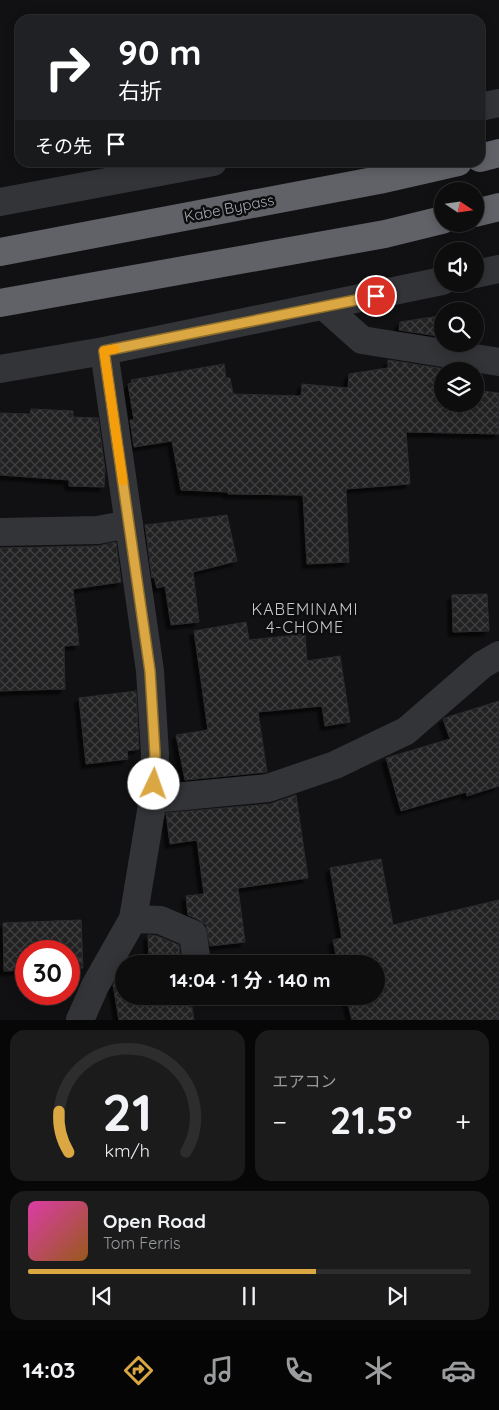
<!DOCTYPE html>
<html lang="ja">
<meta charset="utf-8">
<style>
body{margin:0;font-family:Quicksand,"Noto Sans JP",sans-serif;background:#1b1b1c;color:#f1f3f6;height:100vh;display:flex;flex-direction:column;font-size:19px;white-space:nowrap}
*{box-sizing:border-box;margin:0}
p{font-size:16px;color:#9a9c9e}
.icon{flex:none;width:28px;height:28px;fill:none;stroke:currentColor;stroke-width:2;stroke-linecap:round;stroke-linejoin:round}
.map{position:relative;height:1020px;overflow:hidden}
.panel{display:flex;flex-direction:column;gap:10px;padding:10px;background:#070708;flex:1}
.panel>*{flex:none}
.top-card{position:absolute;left:15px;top:15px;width:470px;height:152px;border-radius:15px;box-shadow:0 2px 12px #0003,0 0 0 1px #2d2d2e;background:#202124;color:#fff;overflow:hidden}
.needle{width:32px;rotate:103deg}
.tools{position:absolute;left:434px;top:182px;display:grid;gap:10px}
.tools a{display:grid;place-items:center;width:50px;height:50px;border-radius:50%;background:#0d0d0e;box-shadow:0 2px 12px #0003,0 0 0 1px #2d2d2e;font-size:25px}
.speed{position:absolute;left:15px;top:940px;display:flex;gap:10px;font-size:25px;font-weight:700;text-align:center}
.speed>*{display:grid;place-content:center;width:65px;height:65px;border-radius:50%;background:#0d0d0e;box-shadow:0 2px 12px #0003,0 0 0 1px #2d2d2e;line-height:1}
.speed .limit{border:8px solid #d22;background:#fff;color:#111}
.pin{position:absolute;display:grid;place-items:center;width:42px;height:42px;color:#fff;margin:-21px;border:2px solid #fff;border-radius:50%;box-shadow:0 1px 5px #0007}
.me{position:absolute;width:55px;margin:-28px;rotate:3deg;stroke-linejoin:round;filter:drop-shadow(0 0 4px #0008)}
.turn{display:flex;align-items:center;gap:18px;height:105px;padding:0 20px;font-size:22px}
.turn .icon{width:65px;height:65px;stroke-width:2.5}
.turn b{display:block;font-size:35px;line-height:42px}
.then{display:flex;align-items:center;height:48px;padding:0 20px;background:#0003;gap:10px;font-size:19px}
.big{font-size:38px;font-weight:700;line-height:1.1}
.panel .card{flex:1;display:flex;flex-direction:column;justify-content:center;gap:8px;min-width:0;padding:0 18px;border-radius:15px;background:#1b1b1c}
.panel .dial{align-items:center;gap:0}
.dial svg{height:130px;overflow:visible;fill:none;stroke:#2d2d2e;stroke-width:7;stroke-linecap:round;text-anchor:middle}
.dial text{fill:#f1f3f6;stroke:none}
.song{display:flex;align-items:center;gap:15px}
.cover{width:60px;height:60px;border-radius:8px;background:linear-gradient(135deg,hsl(320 70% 55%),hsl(30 70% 35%))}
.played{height:5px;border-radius:2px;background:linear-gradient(90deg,#daa742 65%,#2d2d2e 65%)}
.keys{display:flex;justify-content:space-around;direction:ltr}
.heat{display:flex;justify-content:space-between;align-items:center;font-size:28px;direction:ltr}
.panel .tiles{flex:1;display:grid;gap:10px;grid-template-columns:1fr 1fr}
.card:last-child{grid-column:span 2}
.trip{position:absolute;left:115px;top:955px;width:270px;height:50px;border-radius:25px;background:#0d0d0e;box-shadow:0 2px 12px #0003,0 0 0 1px #2d2d2e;font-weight:700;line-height:50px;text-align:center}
.tabs{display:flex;height:80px;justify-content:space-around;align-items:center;background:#050506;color:#9a9c9e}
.tabs .icon{width:35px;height:35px}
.tabs .active{color:#daa742}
.tabs b{font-size:22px;color:#f1f3f6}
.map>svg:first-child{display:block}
.building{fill:url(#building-cross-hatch);stroke:#2c2c2e;filter:url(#shadow)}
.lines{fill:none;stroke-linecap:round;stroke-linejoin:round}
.minor{stroke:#333437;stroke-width:28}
.highway{stroke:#606268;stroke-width:28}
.route-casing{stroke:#8e6d2b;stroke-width:12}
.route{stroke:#daa742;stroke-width:9}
.slow{stroke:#f59e0b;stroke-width:9}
.labels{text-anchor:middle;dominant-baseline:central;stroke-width:5;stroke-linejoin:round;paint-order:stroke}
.street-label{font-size:15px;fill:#a5a9b2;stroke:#0d0d0e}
.neighbourhood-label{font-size:16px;letter-spacing:1px;fill:#c5c7ce;stroke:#0d0d0e}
</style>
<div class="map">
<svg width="499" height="1020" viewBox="0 0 499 1020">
<defs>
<pattern id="building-cross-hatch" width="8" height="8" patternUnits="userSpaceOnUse" patternTransform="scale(1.25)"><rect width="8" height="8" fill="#222224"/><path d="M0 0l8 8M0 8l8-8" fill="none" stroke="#3f3f41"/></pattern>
<filter id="shadow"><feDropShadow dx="-4.5" dy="4.5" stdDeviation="1" flood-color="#0009"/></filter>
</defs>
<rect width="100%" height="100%" fill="#111113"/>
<g class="building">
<polygon points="440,316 438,336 399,330 400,322"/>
<polygon points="388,360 458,371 442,371 442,404 475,404 475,374 482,375 482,391 499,393 499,434 406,432 410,484 346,489 349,562 307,564 303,495 228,494 228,492 181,490 172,441 134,447 130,420 134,420 128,384 132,383 131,380 224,364 226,378 230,378 233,394 301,396 302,384 348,388 349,374 388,368"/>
<polygon points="31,409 73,411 73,417 98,418 105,470 104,487 69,486 69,480 0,475 0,413 30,414"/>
<polygon points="227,515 237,561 193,572 199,622 171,625 165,586 157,588 154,577 152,578 145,525"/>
<polygon points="116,542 121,582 73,589 79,645 64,646 65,689 0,691 0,548 98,546"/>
<polygon points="487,594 489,631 453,632 452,595"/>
<polygon points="246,622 249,640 305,634 307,661 340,656 350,722 325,726 322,706 258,712 267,772 185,780 176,735 208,730 194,631"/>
<polygon points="136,691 139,749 127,751 128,759 86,764 79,698"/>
<polygon points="499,701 499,786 467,796 466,792 401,811 386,758 450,739 443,719 445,718"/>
<polygon points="296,795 308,878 238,888 245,942 210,946 206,925 199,920 188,915 186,896 204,894 197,840 170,844 166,813 270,804"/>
<polygon points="381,859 393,925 499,900 499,1020 352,1020 346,996 376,996 376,964 338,964 333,940 342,938 330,868"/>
<polygon points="81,920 83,968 69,969 69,951 26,951 26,970 4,971 3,923"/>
<polygon points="148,935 157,936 179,945 181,964 149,964"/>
<polygon points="121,971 124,971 124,996 190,996 194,1020 119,1020 113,985"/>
</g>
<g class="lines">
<g class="minor">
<polyline points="480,107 499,103"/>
<polyline points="0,202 213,162"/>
<polyline points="475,274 499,269"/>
<polyline points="325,307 362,340 499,362"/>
<polyline points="0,369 104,351 442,281"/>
<polyline points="0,532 98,530 129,524"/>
<polyline points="153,799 268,788 335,765 406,731 482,665 499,655"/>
<polyline points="133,919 160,920 193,934 197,964"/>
<polyline points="80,1020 95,986 133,919 153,799 155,754 150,671 104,351"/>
</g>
<g class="highway">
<polyline points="480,158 499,153"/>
<polyline points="475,213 499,207"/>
<polyline points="0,252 379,180 458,162"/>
<polyline points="0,303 385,234 442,220"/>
</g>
</g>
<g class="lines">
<defs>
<polyline id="route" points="154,784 155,754 150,671 104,351 376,296"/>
</defs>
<use href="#route" class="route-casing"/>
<use href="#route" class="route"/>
<polyline class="slow" points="115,349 104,351 123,481"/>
</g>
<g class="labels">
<g class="street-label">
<text transform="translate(229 208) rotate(-11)">Kabe Bypass</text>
</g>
<g class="neighbourhood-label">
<text x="305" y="609">KABEMINAMI<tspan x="305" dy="18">4-CHOME</tspan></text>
</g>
</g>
</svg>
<div class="tools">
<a><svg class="needle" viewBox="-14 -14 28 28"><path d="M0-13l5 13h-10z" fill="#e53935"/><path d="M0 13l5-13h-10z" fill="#9a9c9e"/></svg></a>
<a><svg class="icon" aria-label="sound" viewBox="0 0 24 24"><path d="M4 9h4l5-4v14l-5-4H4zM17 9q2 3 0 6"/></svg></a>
<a><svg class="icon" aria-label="search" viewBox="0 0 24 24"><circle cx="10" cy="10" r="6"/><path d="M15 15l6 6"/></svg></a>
<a><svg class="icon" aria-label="layers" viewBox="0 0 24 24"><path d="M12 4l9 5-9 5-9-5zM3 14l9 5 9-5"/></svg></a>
</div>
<div class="speed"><div class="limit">30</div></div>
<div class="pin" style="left:376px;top:296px;background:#d93025"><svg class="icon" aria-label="arrive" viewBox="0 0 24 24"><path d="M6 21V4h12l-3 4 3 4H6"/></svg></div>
<svg class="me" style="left:154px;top:784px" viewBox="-20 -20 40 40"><circle r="19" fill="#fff"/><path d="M0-13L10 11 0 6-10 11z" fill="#daa742"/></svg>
<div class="trip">14:04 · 1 分 · 140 m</div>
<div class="top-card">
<div class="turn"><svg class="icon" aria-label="right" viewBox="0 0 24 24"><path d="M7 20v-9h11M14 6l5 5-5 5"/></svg><div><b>90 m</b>右折</div></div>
<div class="then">その先<svg class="icon" aria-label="arrive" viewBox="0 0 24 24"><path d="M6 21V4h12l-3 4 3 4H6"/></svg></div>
</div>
</div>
<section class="panel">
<div class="tiles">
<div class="card dial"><svg viewBox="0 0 100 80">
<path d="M14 69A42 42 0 1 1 86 69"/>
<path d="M14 69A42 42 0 0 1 8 44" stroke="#daa742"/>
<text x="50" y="56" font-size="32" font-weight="700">21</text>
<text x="50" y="72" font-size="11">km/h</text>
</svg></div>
<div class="card"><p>エアコン</p>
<div class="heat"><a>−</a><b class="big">21.5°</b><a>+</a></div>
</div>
<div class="card">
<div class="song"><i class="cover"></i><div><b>Open Road</b><p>Tom Ferris</p></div></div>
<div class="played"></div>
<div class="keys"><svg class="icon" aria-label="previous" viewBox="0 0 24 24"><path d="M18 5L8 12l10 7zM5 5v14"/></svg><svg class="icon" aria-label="pause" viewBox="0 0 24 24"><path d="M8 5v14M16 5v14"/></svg><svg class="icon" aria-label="next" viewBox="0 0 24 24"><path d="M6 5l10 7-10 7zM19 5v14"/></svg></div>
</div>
</div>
</section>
<nav class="tabs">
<b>14:03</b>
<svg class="icon active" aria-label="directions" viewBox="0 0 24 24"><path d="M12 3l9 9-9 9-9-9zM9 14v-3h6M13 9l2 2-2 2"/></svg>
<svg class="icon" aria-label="music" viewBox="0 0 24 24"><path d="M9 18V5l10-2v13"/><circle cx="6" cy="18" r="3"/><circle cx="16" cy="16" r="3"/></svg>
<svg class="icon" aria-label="phone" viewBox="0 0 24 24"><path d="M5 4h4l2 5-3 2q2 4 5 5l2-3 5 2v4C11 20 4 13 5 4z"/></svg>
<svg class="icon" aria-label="climate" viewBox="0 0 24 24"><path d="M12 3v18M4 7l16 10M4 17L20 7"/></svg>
<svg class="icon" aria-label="car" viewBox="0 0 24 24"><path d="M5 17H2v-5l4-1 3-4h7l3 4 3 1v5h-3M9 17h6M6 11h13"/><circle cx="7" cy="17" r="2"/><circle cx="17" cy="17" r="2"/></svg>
</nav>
